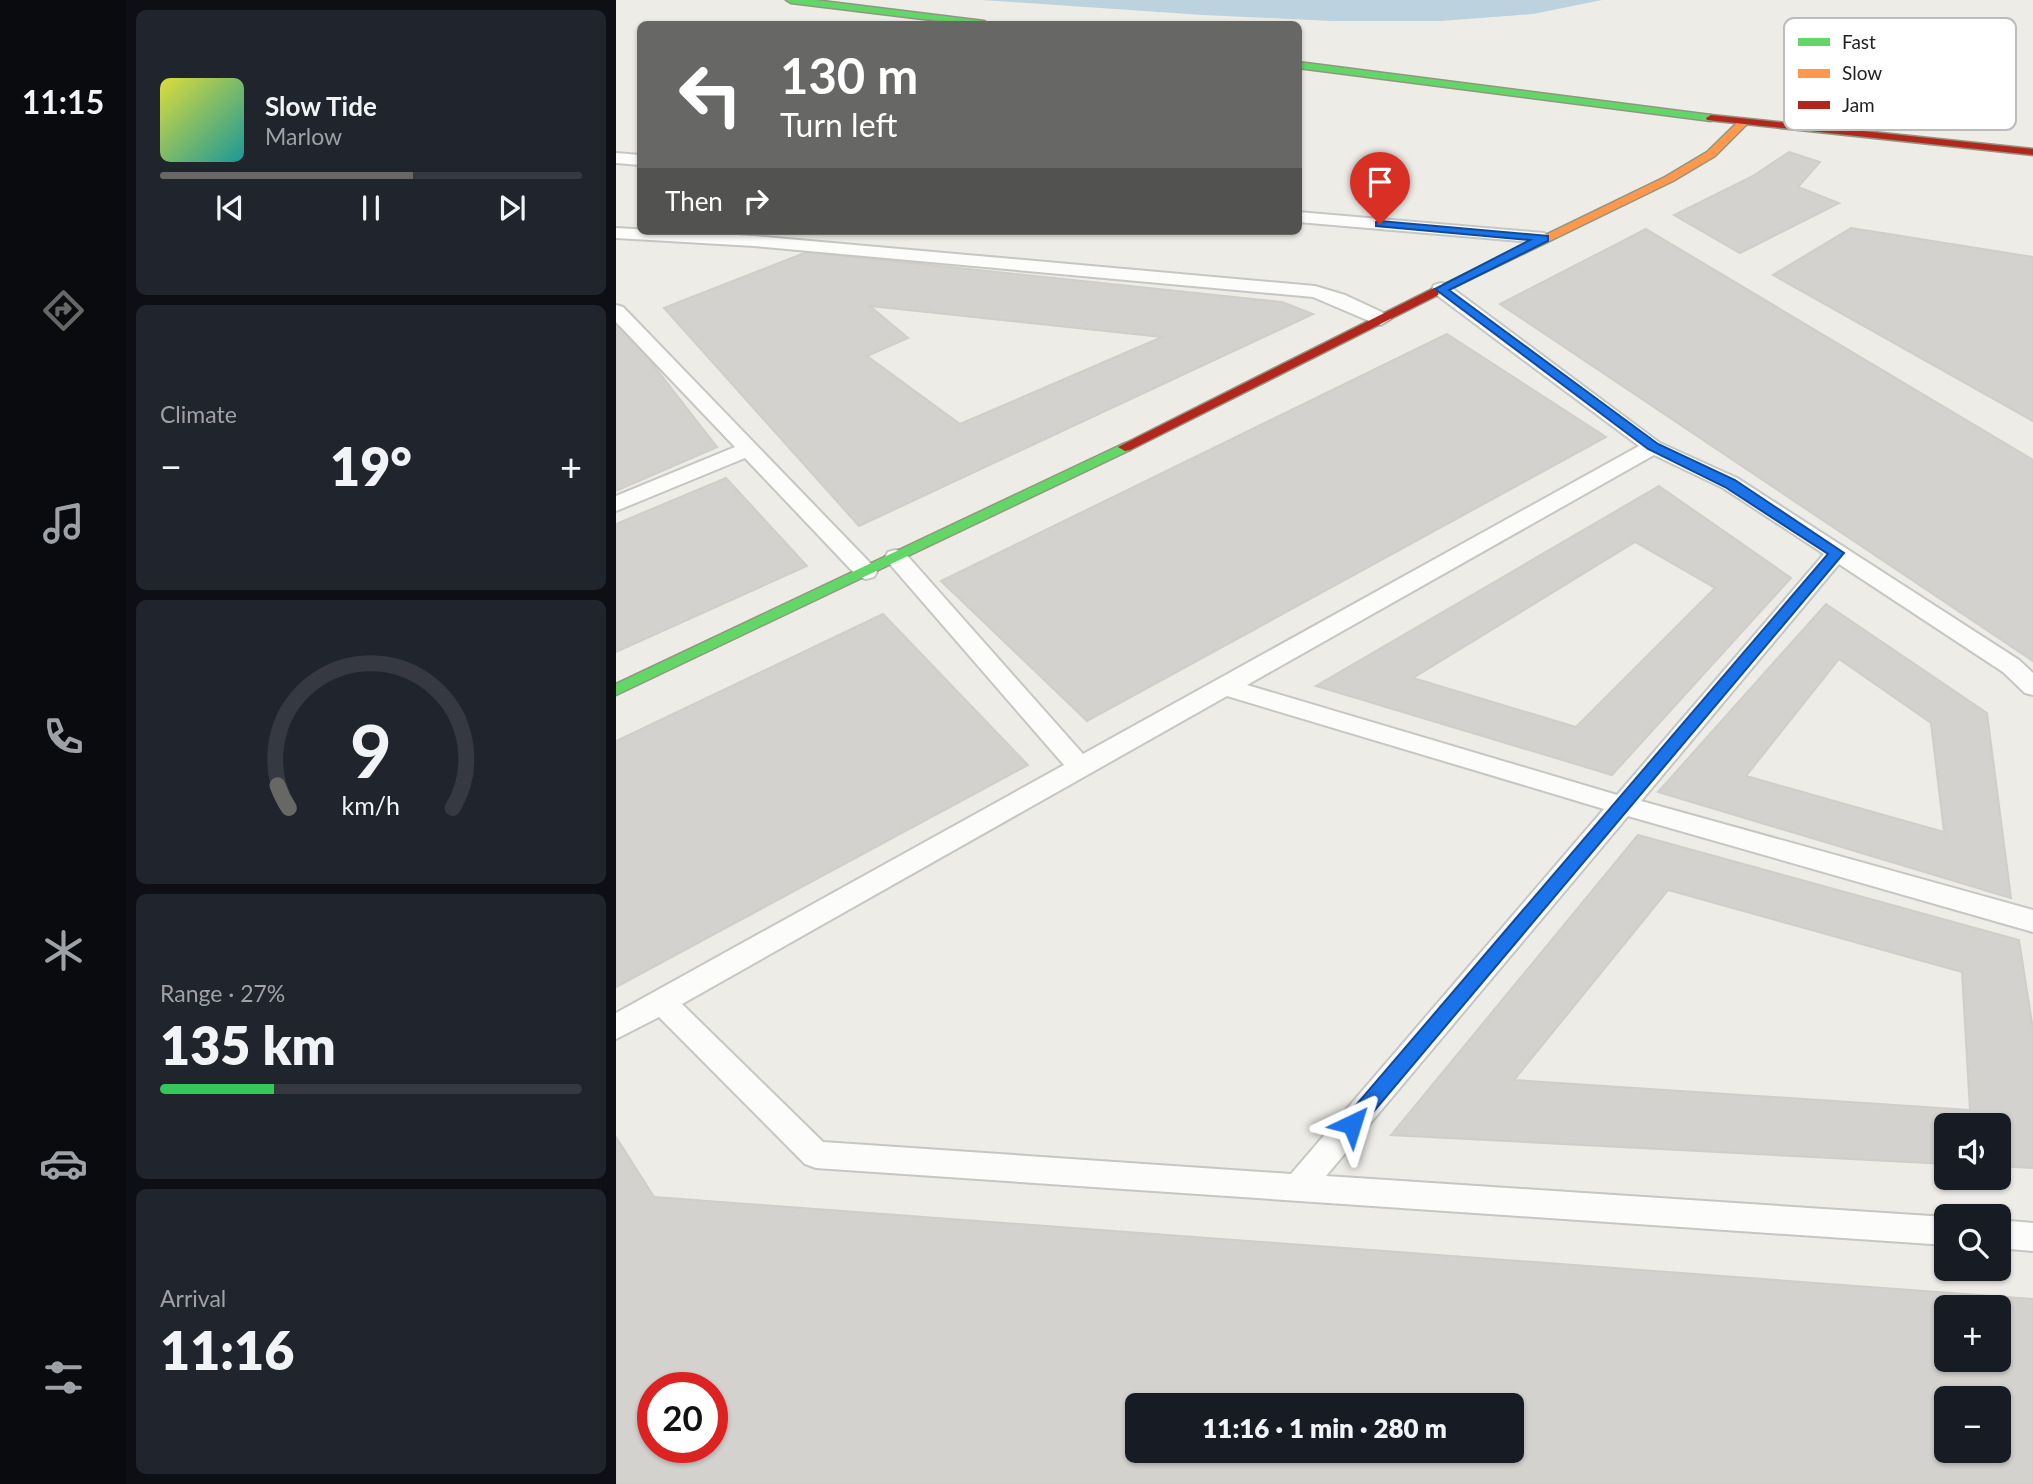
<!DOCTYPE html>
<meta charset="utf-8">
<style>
body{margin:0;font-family:Lato,sans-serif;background:#20242c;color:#f1f3f6;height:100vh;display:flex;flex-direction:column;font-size:26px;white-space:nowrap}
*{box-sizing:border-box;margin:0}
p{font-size:23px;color:#9ea1a6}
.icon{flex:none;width:38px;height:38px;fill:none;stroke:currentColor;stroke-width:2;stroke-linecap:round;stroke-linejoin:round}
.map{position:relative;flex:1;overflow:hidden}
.side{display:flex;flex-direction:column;gap:10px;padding:10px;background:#0d0f14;width:490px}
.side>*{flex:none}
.top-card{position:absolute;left:21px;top:21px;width:665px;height:214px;border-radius:10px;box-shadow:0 2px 5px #0004;background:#676765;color:#fff;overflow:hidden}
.controls{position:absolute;left:1318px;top:1113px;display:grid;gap:14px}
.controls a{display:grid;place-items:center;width:77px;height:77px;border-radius:10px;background:#171b24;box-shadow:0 2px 5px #0004;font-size:35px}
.speed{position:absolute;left:21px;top:1372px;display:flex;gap:14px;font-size:35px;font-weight:700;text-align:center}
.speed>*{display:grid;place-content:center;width:91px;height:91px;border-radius:50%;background:#171b24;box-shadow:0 2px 5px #0004;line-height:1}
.speed .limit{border:10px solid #d22;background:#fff;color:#111}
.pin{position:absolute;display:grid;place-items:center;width:60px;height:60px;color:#fff;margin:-72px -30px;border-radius:50% 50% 50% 0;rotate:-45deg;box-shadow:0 0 7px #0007}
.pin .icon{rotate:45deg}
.me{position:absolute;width:77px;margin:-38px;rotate:41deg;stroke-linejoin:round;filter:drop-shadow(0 0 5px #0008)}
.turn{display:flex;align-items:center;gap:24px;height:147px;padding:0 28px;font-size:32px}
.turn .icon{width:91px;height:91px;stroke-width:2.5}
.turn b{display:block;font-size:49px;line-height:60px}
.then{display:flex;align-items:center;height:66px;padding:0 28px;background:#0003;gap:14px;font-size:26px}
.big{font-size:52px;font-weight:800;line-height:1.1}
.side .card{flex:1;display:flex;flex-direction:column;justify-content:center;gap:10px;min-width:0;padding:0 24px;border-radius:10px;background:#20242c}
.side .dial{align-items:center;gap:0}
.dial svg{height:182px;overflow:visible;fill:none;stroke:#363941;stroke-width:7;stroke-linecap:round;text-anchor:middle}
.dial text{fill:#f1f3f6;stroke:none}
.song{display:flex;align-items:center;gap:21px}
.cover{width:84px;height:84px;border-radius:10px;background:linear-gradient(135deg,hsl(60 70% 55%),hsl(180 70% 35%))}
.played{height:7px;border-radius:4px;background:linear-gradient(90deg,#676765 60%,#363941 60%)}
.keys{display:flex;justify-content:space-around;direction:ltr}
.heat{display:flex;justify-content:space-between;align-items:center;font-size:38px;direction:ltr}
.charge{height:10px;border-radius:5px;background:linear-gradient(90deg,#34c759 27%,#363941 0)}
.trip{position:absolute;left:509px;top:1393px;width:399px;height:70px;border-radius:10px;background:#171b24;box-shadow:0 2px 5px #0004;font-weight:800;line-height:70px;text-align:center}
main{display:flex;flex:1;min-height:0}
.tabs{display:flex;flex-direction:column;width:126px;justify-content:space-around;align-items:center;background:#090b0e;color:#9ea1a6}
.tabs .icon{width:49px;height:49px}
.tabs .current{color:#676765}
.tabs b{font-size:32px;color:#f1f3f6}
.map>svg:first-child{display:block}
.water{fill:#bcd2df}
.building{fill:#d4d2ce;stroke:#d0cec9;stroke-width:2;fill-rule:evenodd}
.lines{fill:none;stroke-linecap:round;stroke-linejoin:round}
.lane-casing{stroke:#c6c6c3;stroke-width:4}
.fast-casing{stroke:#91977f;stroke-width:3}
.slow-casing{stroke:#91977f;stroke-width:3}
.jam-casing{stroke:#91977f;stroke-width:3}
.lane{fill:#fcfcfb;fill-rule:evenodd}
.fast{fill:#63d668;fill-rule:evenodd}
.slow{fill:#ff974d;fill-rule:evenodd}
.jam{fill:#b3261e;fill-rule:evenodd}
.route{fill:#1a73e8;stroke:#114b97;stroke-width:2}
.key{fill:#fff;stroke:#bcbcbc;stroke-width:2}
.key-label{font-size:19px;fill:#1f1f1f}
</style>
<main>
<nav class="tabs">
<b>11:15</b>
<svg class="icon current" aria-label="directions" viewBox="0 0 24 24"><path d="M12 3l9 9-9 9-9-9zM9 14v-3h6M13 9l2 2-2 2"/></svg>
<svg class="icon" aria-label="music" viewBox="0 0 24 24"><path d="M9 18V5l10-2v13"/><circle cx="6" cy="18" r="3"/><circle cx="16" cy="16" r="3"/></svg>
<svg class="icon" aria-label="phone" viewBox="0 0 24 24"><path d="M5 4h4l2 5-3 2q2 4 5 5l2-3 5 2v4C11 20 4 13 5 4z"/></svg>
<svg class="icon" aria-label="climate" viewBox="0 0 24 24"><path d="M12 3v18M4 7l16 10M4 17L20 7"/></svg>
<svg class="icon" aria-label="car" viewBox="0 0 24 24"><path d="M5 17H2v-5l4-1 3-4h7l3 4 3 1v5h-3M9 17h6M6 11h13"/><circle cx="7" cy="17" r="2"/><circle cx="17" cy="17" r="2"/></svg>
<svg class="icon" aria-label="filters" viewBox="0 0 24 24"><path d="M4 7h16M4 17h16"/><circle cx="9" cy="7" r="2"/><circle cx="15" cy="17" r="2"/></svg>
</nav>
<section class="side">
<div class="card">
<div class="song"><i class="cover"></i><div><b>Slow Tide</b><p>Marlow</p></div></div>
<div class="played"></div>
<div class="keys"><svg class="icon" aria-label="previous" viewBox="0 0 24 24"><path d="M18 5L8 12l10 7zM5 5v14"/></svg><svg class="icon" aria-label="pause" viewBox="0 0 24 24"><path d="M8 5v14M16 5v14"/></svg><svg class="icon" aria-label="next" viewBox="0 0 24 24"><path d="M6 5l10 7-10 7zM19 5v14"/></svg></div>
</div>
<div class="card"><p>Climate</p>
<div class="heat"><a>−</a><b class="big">19°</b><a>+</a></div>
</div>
<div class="card dial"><svg viewBox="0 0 100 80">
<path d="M14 69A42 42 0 1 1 86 69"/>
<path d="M14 69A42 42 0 0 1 9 59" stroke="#676765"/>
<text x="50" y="56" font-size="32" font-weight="700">9</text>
<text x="50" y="72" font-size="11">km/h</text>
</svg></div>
<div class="card"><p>Range · 27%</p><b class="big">135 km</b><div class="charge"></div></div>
<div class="card"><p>Arrival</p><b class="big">11:16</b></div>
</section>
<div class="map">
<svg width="1417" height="1484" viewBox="0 0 1417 1484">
<rect width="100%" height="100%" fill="#edece7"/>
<polygon class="water" points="366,0 986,0 917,14 825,21 716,21 587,15"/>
<g class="building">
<polygon points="1173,152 1204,162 1182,187 1223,203 1124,253 1058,215 1137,176"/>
<polygon points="1235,228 1417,257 1417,421 1157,275"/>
<polygon points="1030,229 1417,460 1417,661 884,304"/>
<path d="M 191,252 L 666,302 L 697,314 L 243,526 L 48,308 ZM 254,306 L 546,337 L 344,424 L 251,356 L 292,338 Z"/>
<polygon points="0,317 101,447 0,491"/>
<polygon points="831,334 990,437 471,721 325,581"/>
<polygon points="110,478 191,566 0,652 0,524"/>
<path d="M 1043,486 L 1175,578 L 996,775 L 700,686 ZM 1019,542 L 1099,588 L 960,727 L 797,678 Z"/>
<path d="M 1210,604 L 1371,713 L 1395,898 L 1042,792 ZM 1223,659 L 1315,723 L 1328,832 L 1130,776 Z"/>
<polygon points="267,614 412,765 0,987 0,741"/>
<path d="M 1022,835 L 1403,940 L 1417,1029 L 1417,1168 L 1382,1166 L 1382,1125 L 1330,1125 L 1330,1164 L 775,1135 ZM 1052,890 L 1346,972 L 1354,1110 L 898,1080 Z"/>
<path d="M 0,1137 L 38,1197 L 1417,1299 L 1417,1484 L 0,1484 ZM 1330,1307 L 1382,1307 L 1382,1360 L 1330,1360 ZM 37,1388 L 96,1388 L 96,1447 L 37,1447 ZM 1330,1398 L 1382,1398 L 1382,1451 L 1330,1451 ZM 522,1405 L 896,1405 L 896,1451 L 522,1451 Z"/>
</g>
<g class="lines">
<defs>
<g id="lane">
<polygon points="0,153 24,155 24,165 0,163"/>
<polygon points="682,212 928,233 937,238 928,243 682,222"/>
<polygon points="0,228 138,236 699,286 729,295 772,315 775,319 765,325 758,323 697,297 138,246 0,238"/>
<path d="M 825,283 L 832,285 L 1044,443 L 1121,478 L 1403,660 L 1417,673 L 1417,695 L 1409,693 L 1387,672 L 1223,564 L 1025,801 L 1417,910 L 1417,932 L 1012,816 L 710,1176 L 1330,1217 L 1330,1245 L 200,1168 L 189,1164 L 43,1017 L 0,1039 L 0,1013 L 448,765 L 272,562 L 269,557 L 272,552 L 280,550 L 288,552 L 467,754 L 1023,446 L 818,293 L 816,289 L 818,285 ZM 1038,455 L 1107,488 L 1208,554 L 1001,795 L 631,685 ZM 611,696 L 988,809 L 675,1174 L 207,1142 L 66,1004 Z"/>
<polygon points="0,305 7,307 258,567 261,572 258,577 250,579 242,577 129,458 0,511 0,496 119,447 0,322"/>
<polygon points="1382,1220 1417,1223 1417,1251 1382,1248"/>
</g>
<g id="fast">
<polygon points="170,0 198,0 368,21 373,24 348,24 175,3"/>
<polygon points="682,62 1095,115 1100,118 1095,121 682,68"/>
<polygon points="509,443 516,447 514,450 0,695 0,684"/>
</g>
<polygon id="slow" points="1124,120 1133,122 1099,156 1057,181 822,295 818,296 812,292 1049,177 1091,152"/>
<g id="jam">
<polygon points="1095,115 1417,149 1417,155 1091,120 1090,118"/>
<polygon points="818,288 822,289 822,295 514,450 509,451 502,447"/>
</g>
</defs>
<use href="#lane" class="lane-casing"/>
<use href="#fast" class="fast-casing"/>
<use href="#slow" class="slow-casing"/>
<use href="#jam" class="jam-casing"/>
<use href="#lane" class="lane"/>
<use href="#fast" class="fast"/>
<use href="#slow" class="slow"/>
<use href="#jam" class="jam"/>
</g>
<polygon class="route" points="764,221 932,236 932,241 833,290 1042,444 1119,480 1228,553 743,1129 736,1132 729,1129 727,1124 729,1118 1212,554 1109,487 1032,449 819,289 914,240 760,226 760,222"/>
<rect x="1168" y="18" width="232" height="112" rx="10" class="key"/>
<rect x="1182" y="38" width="32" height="8" fill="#63d668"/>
<rect x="1182" y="69" width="32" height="9" fill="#ff974d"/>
<rect x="1182" y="101" width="32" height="8" fill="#b3261e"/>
<g class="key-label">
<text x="1226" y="49">Fast</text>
<text x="1226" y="80">Slow</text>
<text x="1226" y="112">Jam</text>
</g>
</svg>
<div class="controls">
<a><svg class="icon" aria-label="sound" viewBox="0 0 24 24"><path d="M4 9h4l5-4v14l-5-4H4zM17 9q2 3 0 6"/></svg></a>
<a><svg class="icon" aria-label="search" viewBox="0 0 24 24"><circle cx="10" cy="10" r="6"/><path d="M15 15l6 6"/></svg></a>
<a>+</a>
<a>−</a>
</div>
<div class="speed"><div class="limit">20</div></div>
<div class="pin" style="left:764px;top:224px;background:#d93025"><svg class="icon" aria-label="arrive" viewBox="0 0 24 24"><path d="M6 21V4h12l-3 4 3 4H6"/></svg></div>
<svg class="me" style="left:736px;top:1124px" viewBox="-20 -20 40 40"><path d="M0-17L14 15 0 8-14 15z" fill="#1a73e8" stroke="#fff" stroke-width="4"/></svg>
<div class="trip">11:16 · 1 min · 280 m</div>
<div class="top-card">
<div class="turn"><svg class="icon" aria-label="left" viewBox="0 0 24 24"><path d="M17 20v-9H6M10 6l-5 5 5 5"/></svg><div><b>130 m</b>Turn left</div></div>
<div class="then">Then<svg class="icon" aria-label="right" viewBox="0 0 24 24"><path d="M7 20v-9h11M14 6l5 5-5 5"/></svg></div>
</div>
</div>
</main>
